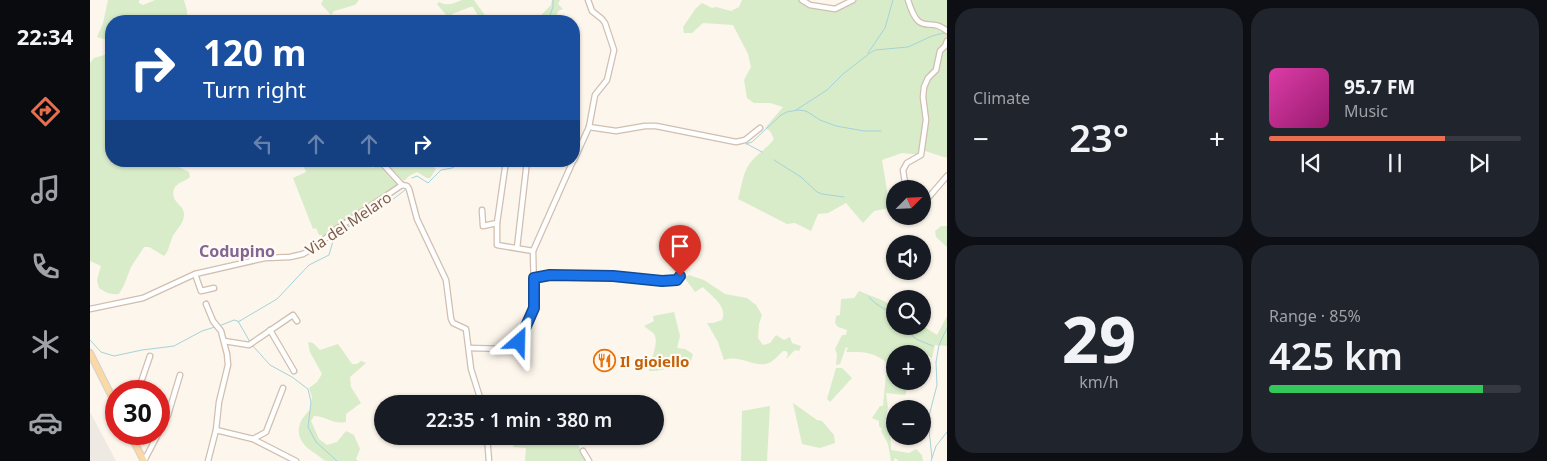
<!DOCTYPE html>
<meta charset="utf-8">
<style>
body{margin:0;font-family:"Noto Sans",sans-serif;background:#20242c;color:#f1f3f6;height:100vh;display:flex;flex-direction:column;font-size:19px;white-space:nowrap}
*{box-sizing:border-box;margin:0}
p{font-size:16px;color:#9ea1a6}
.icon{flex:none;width:28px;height:28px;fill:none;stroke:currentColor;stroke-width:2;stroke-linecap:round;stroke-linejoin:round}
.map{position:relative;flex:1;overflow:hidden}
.panel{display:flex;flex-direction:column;gap:8px;padding:8px;background:#0d0f14;width:600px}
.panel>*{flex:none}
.top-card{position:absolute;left:15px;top:15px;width:475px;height:152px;border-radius:20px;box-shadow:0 1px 4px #0004;background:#1a4fa0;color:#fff;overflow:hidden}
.needle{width:32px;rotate:66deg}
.tools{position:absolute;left:796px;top:180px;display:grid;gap:10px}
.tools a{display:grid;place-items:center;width:45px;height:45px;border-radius:50%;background:#171b24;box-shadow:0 1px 4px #0004;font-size:25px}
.speed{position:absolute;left:15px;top:380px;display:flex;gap:10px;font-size:25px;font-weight:700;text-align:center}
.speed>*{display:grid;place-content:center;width:65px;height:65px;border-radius:50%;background:#171b24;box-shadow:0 1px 4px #0004;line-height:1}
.speed .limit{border:8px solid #d22;background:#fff;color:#111}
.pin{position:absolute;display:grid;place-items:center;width:42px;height:42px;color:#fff;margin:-51px -21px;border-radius:50% 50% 50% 0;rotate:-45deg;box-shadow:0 0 5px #0007}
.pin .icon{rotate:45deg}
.me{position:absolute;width:55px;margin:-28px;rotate:25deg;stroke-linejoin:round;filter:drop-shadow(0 0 4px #0008)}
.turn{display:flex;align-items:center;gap:18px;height:105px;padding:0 15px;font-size:22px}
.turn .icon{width:65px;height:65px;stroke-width:2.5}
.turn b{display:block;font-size:35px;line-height:42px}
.lanes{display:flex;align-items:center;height:48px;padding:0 15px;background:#0003;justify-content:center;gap:25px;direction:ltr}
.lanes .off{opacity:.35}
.big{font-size:38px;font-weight:600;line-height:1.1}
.panel .widget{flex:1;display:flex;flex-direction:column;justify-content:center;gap:8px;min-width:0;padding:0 18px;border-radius:20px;background:#20242c}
.panel .dial{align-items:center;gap:0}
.dial b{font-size:65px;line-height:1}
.song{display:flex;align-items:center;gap:15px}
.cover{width:60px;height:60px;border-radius:8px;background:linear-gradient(135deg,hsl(320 70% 55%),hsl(320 70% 35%))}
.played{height:5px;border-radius:2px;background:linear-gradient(90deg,#e76f51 70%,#363941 70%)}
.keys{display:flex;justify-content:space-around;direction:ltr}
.heat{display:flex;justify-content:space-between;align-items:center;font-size:28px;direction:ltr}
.charge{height:8px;border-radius:4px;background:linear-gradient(90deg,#34c759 85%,#363941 0)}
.panel .tiles{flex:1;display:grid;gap:8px;grid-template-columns:repeat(2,1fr)}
.trip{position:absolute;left:284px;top:395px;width:290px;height:50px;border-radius:25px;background:#171b24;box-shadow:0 1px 4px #0004;font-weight:600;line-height:50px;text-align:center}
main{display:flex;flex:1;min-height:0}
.dock{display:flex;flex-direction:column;width:90px;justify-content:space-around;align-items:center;background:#090b0e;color:#9ea1a6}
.dock .icon{width:35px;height:35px}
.dock .on{color:#e76f51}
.dock b{font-size:22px;color:#f1f3f6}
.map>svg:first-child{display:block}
.industrial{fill:#efe9e4}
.green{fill:#d8ecc9}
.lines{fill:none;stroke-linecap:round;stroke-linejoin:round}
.stream{stroke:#a5d3da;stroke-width:1}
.minor-casing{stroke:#d1beb0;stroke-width:7}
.major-casing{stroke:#dad1cd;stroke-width:8}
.minor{stroke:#fff;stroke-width:4.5}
.major{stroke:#fbd9a5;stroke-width:5.5}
.route-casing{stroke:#114b97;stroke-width:12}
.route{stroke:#1a73e8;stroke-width:9}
.labels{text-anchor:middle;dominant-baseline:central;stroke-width:4.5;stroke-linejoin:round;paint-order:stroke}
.street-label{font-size:15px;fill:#7a5c4d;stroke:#fffaf3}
.food-label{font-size:15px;font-weight:bold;fill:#c56008;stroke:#fffaf3;text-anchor:start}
.neighbourhood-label{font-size:16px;font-weight:bold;fill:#846695;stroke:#fffaf3}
</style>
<main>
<nav class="dock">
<b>22:34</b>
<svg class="icon on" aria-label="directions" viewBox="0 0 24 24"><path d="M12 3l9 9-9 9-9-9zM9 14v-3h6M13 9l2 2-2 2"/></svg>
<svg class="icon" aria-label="music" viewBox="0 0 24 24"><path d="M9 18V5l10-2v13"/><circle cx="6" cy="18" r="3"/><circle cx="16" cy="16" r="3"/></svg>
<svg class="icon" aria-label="phone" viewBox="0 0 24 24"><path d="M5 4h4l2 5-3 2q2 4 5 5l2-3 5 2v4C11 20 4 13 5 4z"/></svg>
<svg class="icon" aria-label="climate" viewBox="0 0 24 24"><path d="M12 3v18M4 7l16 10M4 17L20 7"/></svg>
<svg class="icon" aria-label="car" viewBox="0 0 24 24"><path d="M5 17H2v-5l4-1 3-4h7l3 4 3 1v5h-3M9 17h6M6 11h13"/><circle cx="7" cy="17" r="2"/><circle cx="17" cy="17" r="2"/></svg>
</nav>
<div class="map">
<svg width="857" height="461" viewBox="0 0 857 461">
<rect width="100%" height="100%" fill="#fdf6ec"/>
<polygon class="industrial" points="0,412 26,461 0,461"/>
<g class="green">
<path d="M 18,0 L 49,0 L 49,3 L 53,5 L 65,0 L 94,0 C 96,8 100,15 94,21 L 21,21 L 21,46 L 17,40 L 7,37 L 13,23 Z"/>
<path d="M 233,0 L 269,0 L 265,5 C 257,7 252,9 244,11 L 241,15 L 231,4 Z"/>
<path d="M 372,0 L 384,0 L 399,21 L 391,21 L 383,7 L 380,7 L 362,14 L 365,21 L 361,21 L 347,4 L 349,2 C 357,7 364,3 372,0 Z"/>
<polygon points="462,0 470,0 468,4 473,9 468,11 465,21 451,21 449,17 461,5"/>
<path d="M 652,0 L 711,0 L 715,4 L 729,9 L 743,10 L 757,0 L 857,0 L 857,158 L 835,151 L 832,155 L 812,153 L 792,160 L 800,208 L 784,211 L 773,223 L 756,203 L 738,213 L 728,214 L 721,231 L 705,223 L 697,224 L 648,199 C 651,190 652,177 657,168 C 663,156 676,150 684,139 L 680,131 L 675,128 L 693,107 L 680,103 L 664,103 L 657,98 L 654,80 L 661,67 L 658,54 L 643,25 L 613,23 L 602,33 L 594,33 L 593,27 L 606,8 L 612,3 L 622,8 L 626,7 L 641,11 L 649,7 Z"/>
<path d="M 21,53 L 21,161 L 82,161 L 85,165 L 99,172 L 100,177 C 96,181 86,183 84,189 C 80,202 93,204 94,213 C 95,224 85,230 82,238 C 79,245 79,251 74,256 L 59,247 L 54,247 L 41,267 L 34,285 L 29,294 C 21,295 16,293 9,288 L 7,280 L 11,266 L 0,261 L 0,63 L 4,58 Z"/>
<path d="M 224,161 L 281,161 L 279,164 L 283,168 L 289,162 L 308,184 L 306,187 C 282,204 255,218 233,238 L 232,235 L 229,235 L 226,228 L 223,229 L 203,178 L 216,172 L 214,167 Z"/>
<polygon points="292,161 341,161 342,166 346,169 340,178 337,178 327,172 319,176 314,181"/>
<polygon points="851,226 857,226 857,247 846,237 845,231"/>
<path d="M 599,275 L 614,280 L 635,294 L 657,298 L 666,305 L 672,315 L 669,324 L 668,338 L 673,345 L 680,343 L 686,335 L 694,340 L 700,337 L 702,343 L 711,346 L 709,351 L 705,350 L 696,359 L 698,354 L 696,351 L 693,351 C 689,355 685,359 681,362 C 666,370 651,354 634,360 L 628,342 L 617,323 L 623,323 L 632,320 C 638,306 621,296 613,287 L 605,292 L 594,277 Z"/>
<path d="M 769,291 L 794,301 L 805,308 L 805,326 L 833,326 L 847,335 L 857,316 L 857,346 L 845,345 L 842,358 L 832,351 L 832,354 L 805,354 L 805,363 L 803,362 L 799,373 L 805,375 L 804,385 L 818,387 L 815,395 L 796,393 L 798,407 L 795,422 L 803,423 L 805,411 L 805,424 L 800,424 L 801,450 L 819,453 L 826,449 L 832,455 L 833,461 L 809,461 L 805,458 L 804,461 L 801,461 L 798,444 L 791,431 L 792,429 L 789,426 L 789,421 L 782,418 L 790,406 L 793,406 L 797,363 C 782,351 774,352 756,352 L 758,348 L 756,347 L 750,364 L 746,365 L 747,354 L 745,349 L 752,335 L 756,335 L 757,330 L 748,327 L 745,323 L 746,316 L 750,315 L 751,299 L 764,298 Z"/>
<path d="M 584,312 L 590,336 L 587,348 L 595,349 L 603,354 L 600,364 C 586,365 573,372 559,371 C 559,363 570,343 564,334 C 562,331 557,329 554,326 L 564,321 L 563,316 Z"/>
<path d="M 218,342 L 223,343 L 230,350 L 248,344 L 262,364 L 267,364 L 271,361 L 276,363 L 260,377 L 261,387 L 271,403 L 256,414 L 256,422 C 244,425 235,416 224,416 L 221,421 L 229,439 L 237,445 L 247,442 L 256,431 L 264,435 L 270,449 L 266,459 L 268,461 C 258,461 245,461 236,461 C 233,460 229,456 226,454 C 207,443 202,426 220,410 L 222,397 L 219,388 L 227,382 L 232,374 L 220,352 Z"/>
<polygon points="746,368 752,368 762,378 740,402 737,399"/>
<polygon points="703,403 727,420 732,421 744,435 745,443 730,448 712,444"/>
<polygon points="680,406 677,461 651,461 652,411"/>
<path d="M 425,436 L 484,436 C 487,445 493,452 497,461 L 435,461 L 436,448 L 423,447 Z"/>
</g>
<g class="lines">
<g class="stream">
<polyline points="458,21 463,7 463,0"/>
<polyline points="778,53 795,28 803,0"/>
<polyline points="706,110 737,90 753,74 780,53 785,50 818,47 842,36 854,33"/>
<polyline points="656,144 662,142 691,115 697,112 708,110 716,111 730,120 746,126 774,131 791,131"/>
<polyline points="657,144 672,152"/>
<polyline points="684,160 711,177 727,192 732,194 754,197"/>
<polyline points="322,178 327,176 338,183 351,170 362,168 375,161"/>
<polyline points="257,227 277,219 286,208 302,200 315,190"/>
<path d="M 779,297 C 786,306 797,309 805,317"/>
<polyline points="148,322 187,299 219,265 239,255 245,234"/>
<polyline points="129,326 144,320 148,321 160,342"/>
<polyline points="812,326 826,339 843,346"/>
<polyline points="0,340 11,352 24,356 52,350 84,346 112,331 125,327"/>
<polyline points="163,346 180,365 202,377 218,389 221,402 218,427 226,442 247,461"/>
<polyline points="842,458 838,420 847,385 846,362 849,345 857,328"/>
<polyline points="841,461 846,446 857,432"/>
</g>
<defs>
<g id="minor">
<polyline points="712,0 720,5 745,9 763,0"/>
<path d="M 818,0 C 830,39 838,15 857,31"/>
<polyline points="499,127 526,131 555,126 566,126 646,142 655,140 670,128"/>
<polyline points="484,160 499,127 505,95 517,80 524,50 515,23 512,19 502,11 498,0"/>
<polyline points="290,161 312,185"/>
<polyline points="312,185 317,186 319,189 327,219 356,280 361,319 363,323 376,329 381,369 392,404"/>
<polyline points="816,189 813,170 817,163 831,155 836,120 833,97 834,87 838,78 846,70 850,51 855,46 857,41"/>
<polyline points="832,205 857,176"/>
<polyline points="392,210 393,226 407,223 416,161"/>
<polyline points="407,223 407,245 443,251"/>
<polyline points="427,248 437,161"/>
<polyline points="105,274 111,291 124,288"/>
<polyline points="444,278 460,275 523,277 572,281 587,279 590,269"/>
<polyline points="116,304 123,321 131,331 137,354 138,365 129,402 126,430 118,461"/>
<polyline points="0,309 53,298 105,274 175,258 200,257 213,254 228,245 245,230 312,185"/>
<polyline points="180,330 204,371"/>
<polyline points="134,341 159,345 203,315 207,321"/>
<polyline points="379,348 417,349 423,348 429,342 443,313 444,291 443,251 483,161"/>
<polyline points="48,391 60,356"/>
<polyline points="126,430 163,439 176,432 193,388"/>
<polyline points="397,436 399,461"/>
<polyline points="163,439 206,461"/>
<polyline points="493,451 499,461"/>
<polyline points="54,461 78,415 90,375"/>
</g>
<g id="major">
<polyline points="0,353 26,405"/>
<polyline points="40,434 54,461"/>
</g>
</defs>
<use href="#minor" class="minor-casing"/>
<use href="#major" class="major-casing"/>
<use href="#minor" class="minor"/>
<use href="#major" class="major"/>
</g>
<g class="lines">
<defs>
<polyline id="route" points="429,342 444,308 444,278 460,275 523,276 572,281 587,280 590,276"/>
</defs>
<use href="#route" class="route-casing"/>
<use href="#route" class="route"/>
</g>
<defs>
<symbol id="restaurant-ring" viewBox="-11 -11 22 22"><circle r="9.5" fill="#fffaf3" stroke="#e8710a" stroke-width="1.5"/><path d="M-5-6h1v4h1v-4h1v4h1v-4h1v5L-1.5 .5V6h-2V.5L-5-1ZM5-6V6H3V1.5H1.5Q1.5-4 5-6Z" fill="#e8710a"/></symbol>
</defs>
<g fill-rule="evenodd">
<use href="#restaurant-ring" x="502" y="348" width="25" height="25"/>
</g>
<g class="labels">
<g class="street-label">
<text transform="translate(258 223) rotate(-34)">Via del Melaro</text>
</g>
<g class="food-label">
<text x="530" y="361">Il gioiello</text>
</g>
<g class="neighbourhood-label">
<text x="147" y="251">Codupino</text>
</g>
</g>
</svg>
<div class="tools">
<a><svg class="needle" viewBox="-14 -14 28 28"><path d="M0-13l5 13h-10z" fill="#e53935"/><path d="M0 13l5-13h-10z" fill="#9ea1a6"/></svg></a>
<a><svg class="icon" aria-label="sound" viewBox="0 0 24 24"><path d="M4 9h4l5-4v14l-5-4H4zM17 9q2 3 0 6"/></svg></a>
<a><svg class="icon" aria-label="search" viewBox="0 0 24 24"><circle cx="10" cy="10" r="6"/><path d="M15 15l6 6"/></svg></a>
<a>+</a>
<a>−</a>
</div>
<div class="speed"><div class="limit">30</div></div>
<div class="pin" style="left:590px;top:276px;background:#d93025"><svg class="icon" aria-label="arrive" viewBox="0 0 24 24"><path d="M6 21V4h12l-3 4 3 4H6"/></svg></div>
<svg class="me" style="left:429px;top:342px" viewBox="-20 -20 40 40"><path d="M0-17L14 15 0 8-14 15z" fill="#1a73e8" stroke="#fff" stroke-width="4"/></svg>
<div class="trip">22:35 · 1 min · 380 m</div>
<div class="top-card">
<div class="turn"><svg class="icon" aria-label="right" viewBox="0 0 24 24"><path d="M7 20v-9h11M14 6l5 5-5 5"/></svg><div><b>120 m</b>Turn right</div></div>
<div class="lanes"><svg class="icon off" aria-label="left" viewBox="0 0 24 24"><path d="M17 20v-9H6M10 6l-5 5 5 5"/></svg><svg class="icon off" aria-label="ahead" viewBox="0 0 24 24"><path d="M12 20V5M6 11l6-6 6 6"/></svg><svg class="icon off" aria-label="ahead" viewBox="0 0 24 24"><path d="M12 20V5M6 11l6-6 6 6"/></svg><svg class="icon" aria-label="right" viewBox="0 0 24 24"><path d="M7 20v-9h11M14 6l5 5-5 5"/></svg></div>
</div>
</div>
<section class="panel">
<div class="tiles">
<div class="widget"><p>Climate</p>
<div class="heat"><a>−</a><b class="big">23°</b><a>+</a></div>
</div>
<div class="widget">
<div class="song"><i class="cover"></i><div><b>95.7 FM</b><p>Music</p></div></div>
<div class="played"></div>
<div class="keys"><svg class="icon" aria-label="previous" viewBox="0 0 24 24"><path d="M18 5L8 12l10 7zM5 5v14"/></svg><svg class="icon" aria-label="pause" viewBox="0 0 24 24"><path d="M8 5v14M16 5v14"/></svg><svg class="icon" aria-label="next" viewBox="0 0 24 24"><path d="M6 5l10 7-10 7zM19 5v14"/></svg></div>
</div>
<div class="widget dial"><b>29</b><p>km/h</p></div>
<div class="widget"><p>Range · 85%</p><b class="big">425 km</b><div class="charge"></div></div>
</div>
</section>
</main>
